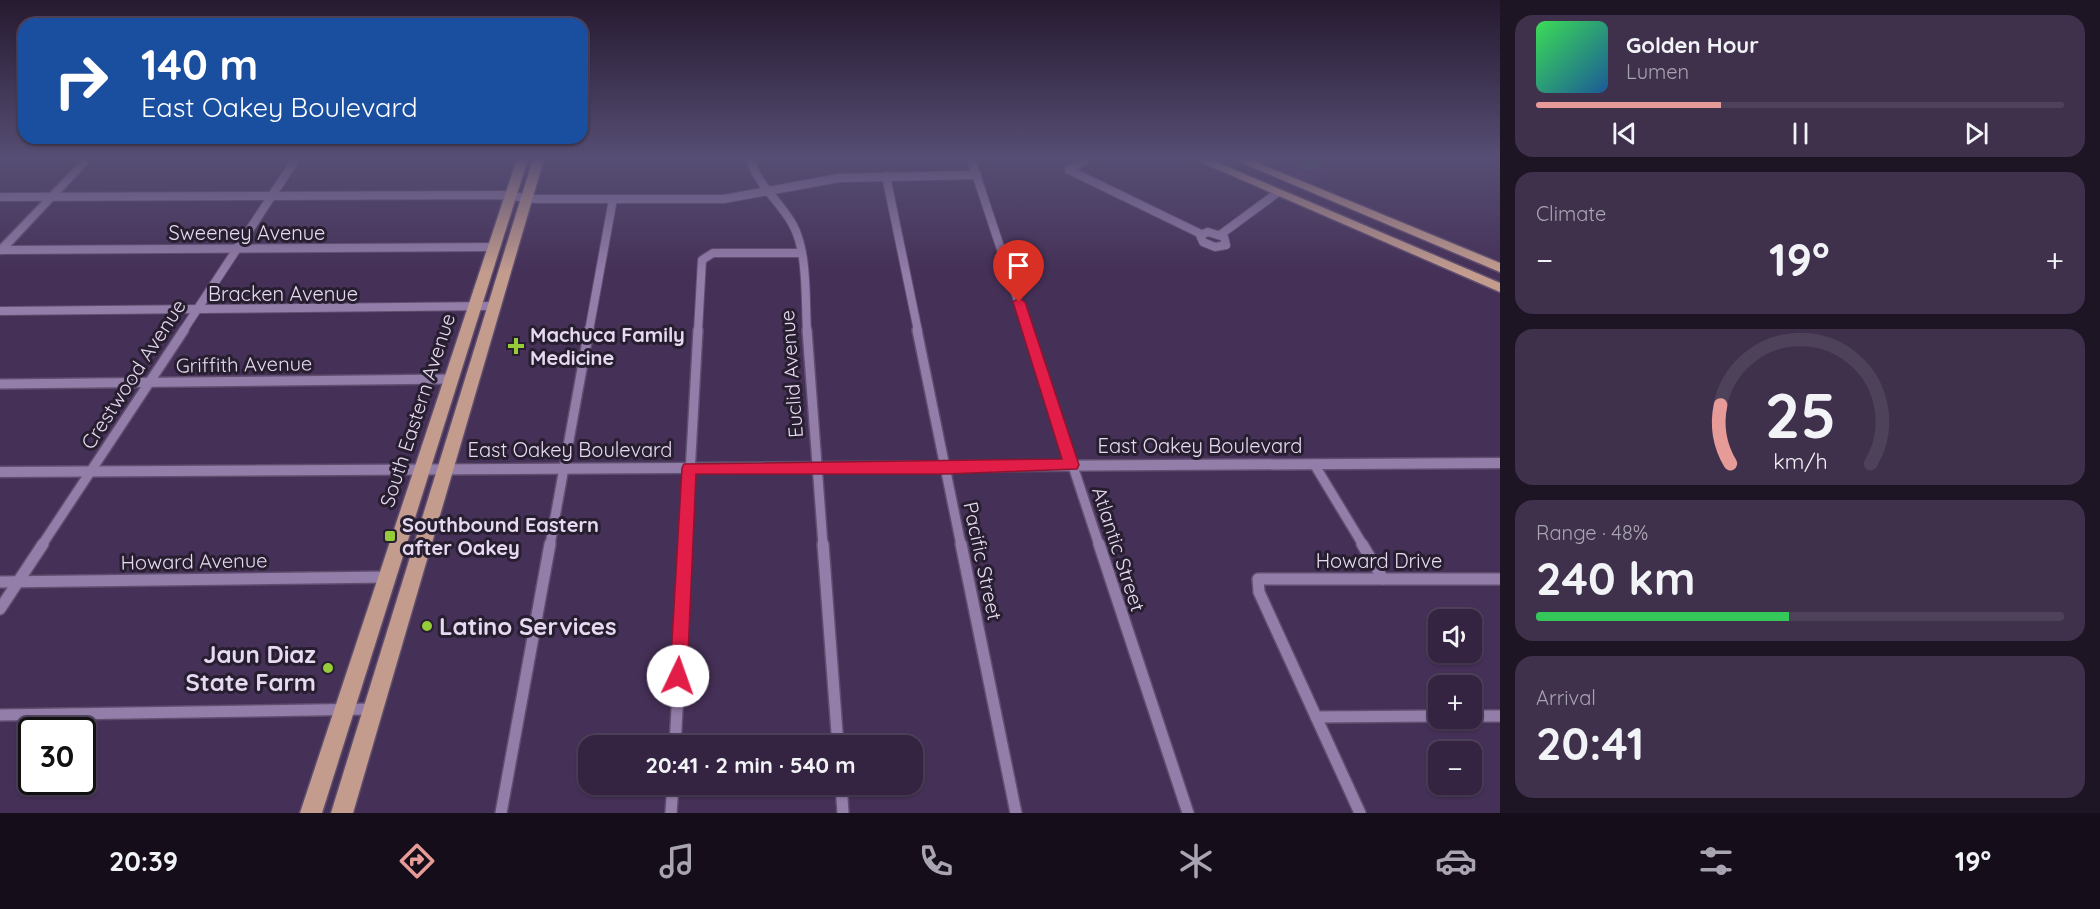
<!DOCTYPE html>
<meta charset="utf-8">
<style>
body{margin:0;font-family:Quicksand,sans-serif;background:#3f304c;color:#f1f3f6;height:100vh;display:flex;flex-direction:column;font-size:22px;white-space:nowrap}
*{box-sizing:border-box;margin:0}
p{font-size:20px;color:#a9a4b1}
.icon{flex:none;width:33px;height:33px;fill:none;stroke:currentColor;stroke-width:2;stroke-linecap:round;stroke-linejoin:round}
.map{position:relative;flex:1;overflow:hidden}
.details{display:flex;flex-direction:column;gap:15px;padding:15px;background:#1d1424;width:600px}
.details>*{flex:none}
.top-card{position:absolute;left:18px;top:18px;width:570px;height:126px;border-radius:18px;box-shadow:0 2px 4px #0004,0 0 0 2px #4e415a;background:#1a4fa0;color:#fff;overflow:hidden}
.fabs{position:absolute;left:1428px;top:609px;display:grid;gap:12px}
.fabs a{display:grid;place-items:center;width:54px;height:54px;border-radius:12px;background:#342441;box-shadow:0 2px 4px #0004,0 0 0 2px #4e415a;font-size:30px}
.speed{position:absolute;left:18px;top:717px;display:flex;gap:12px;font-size:30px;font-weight:700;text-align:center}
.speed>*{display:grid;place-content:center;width:78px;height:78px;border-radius:50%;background:#342441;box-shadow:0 2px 4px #0004,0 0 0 2px #4e415a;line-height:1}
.speed .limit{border:3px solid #111;border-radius:9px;background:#fff;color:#111}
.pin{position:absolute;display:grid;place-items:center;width:51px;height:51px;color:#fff;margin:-62px -26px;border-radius:50% 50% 50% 0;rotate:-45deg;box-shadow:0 0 6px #0007}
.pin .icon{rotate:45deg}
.me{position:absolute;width:66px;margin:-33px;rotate:3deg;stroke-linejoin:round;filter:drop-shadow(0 0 4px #0008)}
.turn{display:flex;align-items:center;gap:21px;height:126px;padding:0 24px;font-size:27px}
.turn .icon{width:78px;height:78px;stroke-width:2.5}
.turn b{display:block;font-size:42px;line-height:51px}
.big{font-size:45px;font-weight:700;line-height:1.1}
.details .tile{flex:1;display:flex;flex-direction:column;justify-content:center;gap:9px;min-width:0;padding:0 21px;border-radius:18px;background:#3f304c}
.details .dial{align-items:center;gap:0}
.dial svg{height:156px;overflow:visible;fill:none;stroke:#4e415a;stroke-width:7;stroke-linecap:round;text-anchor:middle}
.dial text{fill:#f1f3f6;stroke:none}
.song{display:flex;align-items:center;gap:18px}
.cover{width:72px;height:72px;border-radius:9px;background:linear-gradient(135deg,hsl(130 70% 55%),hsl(210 70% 35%))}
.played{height:6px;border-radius:3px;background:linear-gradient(90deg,#e69b98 35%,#4e415a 35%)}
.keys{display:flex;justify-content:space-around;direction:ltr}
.heat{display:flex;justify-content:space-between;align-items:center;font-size:33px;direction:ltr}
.charge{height:9px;border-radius:4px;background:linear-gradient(90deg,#34c759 48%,#4e415a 0)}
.trip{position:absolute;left:578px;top:735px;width:345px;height:60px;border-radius:18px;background:#342441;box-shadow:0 2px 4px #0004,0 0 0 2px #4e415a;font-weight:700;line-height:60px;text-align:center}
.tabs{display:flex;height:96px;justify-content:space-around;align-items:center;background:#150e1a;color:#a9a4b1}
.tabs .icon{width:42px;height:42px}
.tabs .current{color:#e69b98}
.tabs b{font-size:27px;color:#f1f3f6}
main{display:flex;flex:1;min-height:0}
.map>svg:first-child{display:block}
.built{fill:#4f3664}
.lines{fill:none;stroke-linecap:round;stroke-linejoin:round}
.minor-far2-casing{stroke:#604e6f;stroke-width:10}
.minor-far1-casing{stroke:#604e6f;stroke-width:12}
.minor-casing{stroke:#604e6f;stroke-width:14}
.tertiary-casing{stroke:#604e6f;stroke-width:3}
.primary-casing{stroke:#604e6f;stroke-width:3}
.minor-far2{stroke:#937da9;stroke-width:8}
.minor-far1{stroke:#937da9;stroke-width:9}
.minor{stroke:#937da9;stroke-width:11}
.tertiary{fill:#937da9;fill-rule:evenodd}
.primary{fill:#c39c8e;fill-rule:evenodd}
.wall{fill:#2a6561}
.shaded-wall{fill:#22534f}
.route{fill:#e11d48;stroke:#92132f;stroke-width:1.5}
.poi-dot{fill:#96cc3a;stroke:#271e2f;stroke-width:2}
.labels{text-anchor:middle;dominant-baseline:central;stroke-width:6;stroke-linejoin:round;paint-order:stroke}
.street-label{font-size:20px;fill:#e6daf2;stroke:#271e2f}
.poi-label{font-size:20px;font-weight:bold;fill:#e6daf2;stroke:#271e2f;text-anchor:start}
.near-poi-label{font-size:24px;font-weight:bold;fill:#e6daf2;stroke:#271e2f;text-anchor:start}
</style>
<main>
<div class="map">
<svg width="1500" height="813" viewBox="0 0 1500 813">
<rect width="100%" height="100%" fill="#453057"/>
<polygon class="built" points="1251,159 1350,159 1312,184"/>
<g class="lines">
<defs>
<g id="minor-far2">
<path d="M 750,159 C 758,186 780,201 793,225 C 808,253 805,299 807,331"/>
<polyline points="971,159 1028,331"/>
<polyline points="1069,170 1201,234"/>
<polyline points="1069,170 1087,159"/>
<polyline points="886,176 918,331"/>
<polyline points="0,197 502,195 536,199 724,199 839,178 977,175"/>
<polygon points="1208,232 1224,237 1226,245 1215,247 1203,242 1200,235"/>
<polyline points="1220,235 1277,193"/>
<polyline points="0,250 495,247"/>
<polyline points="0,311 494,306"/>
<polyline points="183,331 296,159"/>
<polyline points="589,331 613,199"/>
<polyline points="698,331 702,260 713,253 802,253"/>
</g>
<g id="minor-far1">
<polyline points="807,330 823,545"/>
<polyline points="917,330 961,545"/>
<polyline points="1028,330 1099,545"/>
<polyline points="0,384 452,379"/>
<polyline points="1314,464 1363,545"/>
<polyline points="42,545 184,330"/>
<polyline points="550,545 589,330"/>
<polyline points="686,545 698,330"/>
</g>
<g id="minor">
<polyline points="823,544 838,746"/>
<polyline points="961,544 1016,813"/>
<polyline points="1099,544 1188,813"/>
<polyline points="1362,544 1383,579"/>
<polyline points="0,582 388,577"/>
<polyline points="0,609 43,544"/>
<polyline points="0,715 373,709"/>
<polyline points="1472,716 1500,716"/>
<polyline points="1316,717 1438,716"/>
<polyline points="675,746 686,544"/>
<polyline points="841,784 843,813"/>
<polyline points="501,813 550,544"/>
<polyline points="671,813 673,784"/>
<polyline points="1360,813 1259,592 1258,579 1500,579"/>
</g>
<g id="tertiary">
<polygon points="83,159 92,159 4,253 0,254 0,245"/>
<polygon points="1500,458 1500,468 0,477 0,467"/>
</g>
<g id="primary">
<polygon points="517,159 528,159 322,813 300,813"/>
<polygon points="533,159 544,159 353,813 331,813"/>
<polygon points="1194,159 1209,159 1500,283 1500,292"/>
<polygon points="1233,159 1248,159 1500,263 1500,272"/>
</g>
</defs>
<use href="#minor-far2" class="minor-far2-casing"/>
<use href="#minor-far1" class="minor-far1-casing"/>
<use href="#minor" class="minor-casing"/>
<use href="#tertiary" class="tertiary-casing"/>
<use href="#primary" class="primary-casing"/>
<use href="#minor-far2" class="minor-far2"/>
<use href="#minor-far1" class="minor-far1"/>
<use href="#minor" class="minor"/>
<use href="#tertiary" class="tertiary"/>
<use href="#primary" class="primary"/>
</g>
<polygon class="wall" points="1303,159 1324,159 1312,171 1299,166"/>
<polygon class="shaded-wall" points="1319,159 1324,159 1312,171 1317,162"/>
<linearGradient id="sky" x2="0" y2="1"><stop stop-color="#261a30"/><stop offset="0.58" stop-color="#564e74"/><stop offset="1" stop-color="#564e74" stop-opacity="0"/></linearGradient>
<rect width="1500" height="273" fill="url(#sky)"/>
<polygon class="route" points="1019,298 1025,302 1079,465 1077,469 946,474 696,474 687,676 685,682 678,685 672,682 670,676 682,468 684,464 1062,459 1013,302"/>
<g class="poi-dot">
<path d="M513 337h6v6h6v6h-6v6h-6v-6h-6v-6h6z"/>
<rect x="384" y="530" width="12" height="12" rx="3"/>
<circle cx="427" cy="626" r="6"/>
<circle cx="328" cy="668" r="6"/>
</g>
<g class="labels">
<g class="street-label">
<text x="247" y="232">Sweeney Avenue</text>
<text x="283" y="293">Bracken Avenue</text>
<text transform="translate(244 364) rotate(-1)">Griffith Avenue</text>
<text transform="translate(133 374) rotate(-57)">Crestwood Avenue</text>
<text transform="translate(791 374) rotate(-94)">Euclid Avenue</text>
<text transform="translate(417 410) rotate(-72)">South Eastern Avenue</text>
<text x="1200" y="445">East Oakey Boulevard</text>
<text x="570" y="449">East Oakey Boulevard</text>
<text transform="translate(1119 549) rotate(72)">Atlantic Street</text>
<text x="1379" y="560">Howard Drive</text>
<text transform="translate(194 561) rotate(-1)">Howard Avenue</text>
<text transform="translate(983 561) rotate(78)">Pacific Street</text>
</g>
<g class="poi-label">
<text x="530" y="334">Machuca Family<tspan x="530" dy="23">Medicine</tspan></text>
<text x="402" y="524">Southbound Eastern<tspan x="402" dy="23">after Oakey</tspan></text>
</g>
<g class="near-poi-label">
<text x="439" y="626">Latino Services</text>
<text x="316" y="654" text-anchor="end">Jaun Diaz<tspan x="316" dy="28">State Farm</tspan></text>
</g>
</g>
</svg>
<div class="fabs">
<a><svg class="icon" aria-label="sound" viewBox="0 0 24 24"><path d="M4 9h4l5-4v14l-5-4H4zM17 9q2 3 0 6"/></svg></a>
<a>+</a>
<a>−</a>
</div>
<div class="speed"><div class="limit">30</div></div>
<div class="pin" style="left:1019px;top:302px;background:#d93025"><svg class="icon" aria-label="arrive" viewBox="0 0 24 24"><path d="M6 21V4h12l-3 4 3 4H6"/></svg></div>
<svg class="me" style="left:678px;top:676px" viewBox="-20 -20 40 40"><circle r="19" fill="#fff"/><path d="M0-13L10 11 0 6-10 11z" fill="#e11d48"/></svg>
<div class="trip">20:41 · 2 min · 540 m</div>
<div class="top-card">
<div class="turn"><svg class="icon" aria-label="right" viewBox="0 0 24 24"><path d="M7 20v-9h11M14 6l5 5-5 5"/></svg><div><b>140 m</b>East Oakey Boulevard</div></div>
</div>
</div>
<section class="details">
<div class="tile">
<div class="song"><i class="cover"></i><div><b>Golden Hour</b><p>Lumen</p></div></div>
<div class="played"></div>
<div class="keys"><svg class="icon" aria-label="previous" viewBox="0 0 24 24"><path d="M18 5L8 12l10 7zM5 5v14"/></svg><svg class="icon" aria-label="pause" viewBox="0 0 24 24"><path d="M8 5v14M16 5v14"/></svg><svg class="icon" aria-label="next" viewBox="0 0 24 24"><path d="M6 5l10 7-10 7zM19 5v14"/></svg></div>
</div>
<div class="tile"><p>Climate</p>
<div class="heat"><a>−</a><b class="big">19°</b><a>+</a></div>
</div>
<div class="tile dial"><svg viewBox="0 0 100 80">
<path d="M14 69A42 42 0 1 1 86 69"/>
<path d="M14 69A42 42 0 0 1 9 39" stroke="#e69b98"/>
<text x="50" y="56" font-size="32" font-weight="700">25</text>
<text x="50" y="72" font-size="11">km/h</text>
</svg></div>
<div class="tile"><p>Range · 48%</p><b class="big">240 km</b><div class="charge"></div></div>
<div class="tile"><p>Arrival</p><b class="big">20:41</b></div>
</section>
</main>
<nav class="tabs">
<b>20:39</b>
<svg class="icon current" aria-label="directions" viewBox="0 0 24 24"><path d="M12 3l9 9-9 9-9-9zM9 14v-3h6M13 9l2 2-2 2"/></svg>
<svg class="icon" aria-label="music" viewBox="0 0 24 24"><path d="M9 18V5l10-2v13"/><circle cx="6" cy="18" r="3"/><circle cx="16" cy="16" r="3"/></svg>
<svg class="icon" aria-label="phone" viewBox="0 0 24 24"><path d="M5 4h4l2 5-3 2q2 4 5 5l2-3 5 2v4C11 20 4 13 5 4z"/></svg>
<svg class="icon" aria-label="climate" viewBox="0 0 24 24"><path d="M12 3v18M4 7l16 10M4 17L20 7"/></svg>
<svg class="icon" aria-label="car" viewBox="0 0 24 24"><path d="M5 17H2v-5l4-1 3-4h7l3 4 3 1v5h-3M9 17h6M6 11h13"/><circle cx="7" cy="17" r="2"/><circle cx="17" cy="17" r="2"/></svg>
<svg class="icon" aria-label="filters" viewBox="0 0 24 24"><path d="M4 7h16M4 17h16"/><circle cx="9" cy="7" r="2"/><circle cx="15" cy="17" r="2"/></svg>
<b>19°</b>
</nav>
